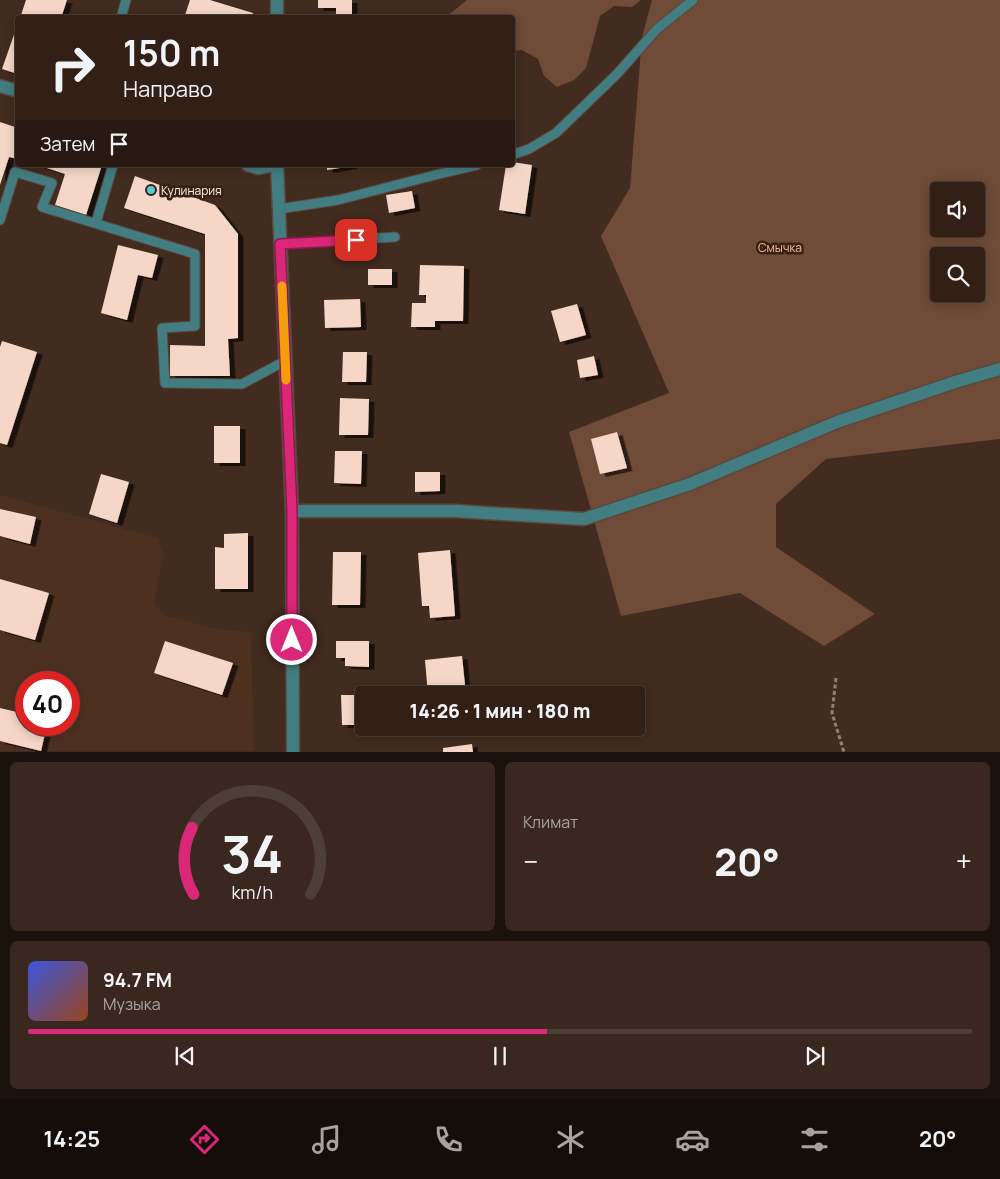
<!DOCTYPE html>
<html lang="ru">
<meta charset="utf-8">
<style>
body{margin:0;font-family:Manrope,sans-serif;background:#3a2820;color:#f1f3f6;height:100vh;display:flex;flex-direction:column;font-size:19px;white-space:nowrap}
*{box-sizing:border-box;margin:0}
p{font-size:16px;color:#a8a3a1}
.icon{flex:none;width:28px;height:28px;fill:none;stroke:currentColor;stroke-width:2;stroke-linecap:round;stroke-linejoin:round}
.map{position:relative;height:752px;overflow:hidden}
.panel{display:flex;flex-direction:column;gap:10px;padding:10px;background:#1c120d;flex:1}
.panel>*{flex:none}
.guide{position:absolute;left:15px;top:15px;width:500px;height:152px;border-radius:5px;box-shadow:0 2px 12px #0003,0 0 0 1px #4d3e36;background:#322017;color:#f1f3f6;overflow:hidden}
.fabs{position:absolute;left:930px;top:182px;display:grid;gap:10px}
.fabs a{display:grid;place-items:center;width:55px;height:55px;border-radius:5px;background:#322017;box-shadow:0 2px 12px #0003,0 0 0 1px #4d3e36;font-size:25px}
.speed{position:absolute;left:15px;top:671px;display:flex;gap:10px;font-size:25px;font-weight:700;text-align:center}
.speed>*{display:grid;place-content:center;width:65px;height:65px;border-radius:50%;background:#322017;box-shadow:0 2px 12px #0003,0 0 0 1px #4d3e36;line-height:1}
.speed .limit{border:8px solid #d22;background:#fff;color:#111}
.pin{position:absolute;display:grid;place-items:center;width:42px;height:42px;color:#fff;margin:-21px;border-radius:10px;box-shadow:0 2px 8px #0006}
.me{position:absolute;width:55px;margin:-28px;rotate:0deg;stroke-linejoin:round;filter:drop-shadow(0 0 4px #0008)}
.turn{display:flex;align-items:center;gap:18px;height:105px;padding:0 25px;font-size:22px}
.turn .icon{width:65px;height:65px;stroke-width:2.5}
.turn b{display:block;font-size:35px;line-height:42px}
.then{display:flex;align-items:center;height:48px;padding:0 25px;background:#0003;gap:10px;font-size:19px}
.big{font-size:38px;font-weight:800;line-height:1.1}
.panel .card{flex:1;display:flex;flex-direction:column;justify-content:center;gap:8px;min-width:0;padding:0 18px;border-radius:8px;background:#3a2820}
.panel .dial{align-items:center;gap:0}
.dial svg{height:130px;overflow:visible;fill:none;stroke:#4d3e36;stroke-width:7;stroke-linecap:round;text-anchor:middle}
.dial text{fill:#f1f3f6;stroke:none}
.song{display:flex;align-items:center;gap:15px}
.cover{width:60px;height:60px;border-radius:8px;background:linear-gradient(135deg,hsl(230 70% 55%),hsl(20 70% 35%))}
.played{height:5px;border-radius:2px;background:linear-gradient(90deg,#db2777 55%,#4d3e36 55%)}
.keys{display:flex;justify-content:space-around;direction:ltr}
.heat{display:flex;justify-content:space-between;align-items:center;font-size:28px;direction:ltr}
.panel .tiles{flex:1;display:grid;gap:10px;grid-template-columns:1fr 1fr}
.card:last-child{grid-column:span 2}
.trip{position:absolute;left:355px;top:686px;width:290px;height:50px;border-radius:5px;background:#322017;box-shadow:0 2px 12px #0003,0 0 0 1px #4d3e36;font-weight:800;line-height:50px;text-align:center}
.menu{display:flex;height:80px;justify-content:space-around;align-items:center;background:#140d09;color:#a8a3a1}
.menu .icon{width:35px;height:35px}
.menu .on{color:#db2777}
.menu b{font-size:22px;color:#f1f3f6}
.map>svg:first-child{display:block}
.built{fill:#4d3020;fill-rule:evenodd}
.green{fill:#6f4b38;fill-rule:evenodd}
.building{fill:#f5d6c7;filter:url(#shadow)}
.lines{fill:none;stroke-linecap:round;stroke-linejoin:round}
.service-casing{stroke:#5c473c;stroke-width:11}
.minor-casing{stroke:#5c473c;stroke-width:15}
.tertiary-casing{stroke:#5c473c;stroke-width:15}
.path{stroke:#938077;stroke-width:3;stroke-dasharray:4 2.5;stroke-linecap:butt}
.service{stroke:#417d81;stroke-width:9}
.minor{stroke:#417d81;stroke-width:12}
.tertiary{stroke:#417d81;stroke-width:12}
.route-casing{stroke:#8e194d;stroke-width:12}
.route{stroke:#db2777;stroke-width:9}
.slow{stroke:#f59e0b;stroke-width:9}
.poi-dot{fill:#51ccd4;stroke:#382115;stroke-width:2}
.labels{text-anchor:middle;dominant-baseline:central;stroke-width:5;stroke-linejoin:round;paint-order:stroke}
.poi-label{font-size:12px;fill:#fef1eb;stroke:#382115;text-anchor:start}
.park-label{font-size:12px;fill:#f9b897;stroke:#382115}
</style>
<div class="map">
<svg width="1000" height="752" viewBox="0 0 1000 752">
<defs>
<filter id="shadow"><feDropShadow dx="5.5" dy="3" stdDeviation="0" flood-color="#0009"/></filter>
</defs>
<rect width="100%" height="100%" fill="#422b1f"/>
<path class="built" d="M 0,495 L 158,538 L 163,555 L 154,604 L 164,615 L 217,629 L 251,632 L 254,751 L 0,751 ZM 26,682 L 69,682 L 69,725 L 26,725 Z"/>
<g class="green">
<polygon points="467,0 641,0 632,7 614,6 600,16 586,68 574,80 557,87 544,76 538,59 522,50 513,51 512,18 446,17"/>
<path d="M 652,0 L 1000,0 L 1000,439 L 826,459 L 776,504 L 776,547 L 875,614 L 824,646 L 740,593 L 621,616 L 569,432 L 669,393 L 601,236 L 630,188 L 642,37 ZM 939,191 L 976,191 L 976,229 L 939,229 ZM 939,256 L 976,256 L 976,294 L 939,294 Z"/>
</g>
<g class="building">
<polygon points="26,0 67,0 61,18 20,18"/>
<polygon points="190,0 210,0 253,13 252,18 184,18"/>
<polygon points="318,0 352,0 352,15 336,15 336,8 318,8"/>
<polygon points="17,26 18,26 18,74 2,69"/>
<polygon points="0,122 18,128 18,159 9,157 0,185"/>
<polygon points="512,162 532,165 525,214 499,210 506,165 512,165"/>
<polygon points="38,165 102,165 86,215 55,205 65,174"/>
<polygon points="327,165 352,165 352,166 327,170"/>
<polygon points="135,176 215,205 238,234 238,338 228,339 230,376 170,376 170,345 205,346 205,234 124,208"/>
<polygon points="412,191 415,208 389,213 386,195"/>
<polygon points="118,245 158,255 152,278 138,275 127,320 101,313"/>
<polygon points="420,265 464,266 463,321 435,321 435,327 411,327 412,303 426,303 426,295 419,295"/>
<rect x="368" y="269" width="24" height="16"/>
<polygon points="360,299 361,327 325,328 324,300"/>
<polygon points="577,304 586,335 560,342 551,311"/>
<polygon points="2,341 37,352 7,445 0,443 0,347"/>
<polygon points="343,352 367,352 366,382 342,382"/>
<polygon points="594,356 598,375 580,378 577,360"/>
<polygon points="340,398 369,399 368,435 339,435"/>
<rect x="214" y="426" width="26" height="37"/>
<polygon points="617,432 627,468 600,474 591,439"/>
<polygon points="335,451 362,451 361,484 334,483"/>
<polygon points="415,472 440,472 440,491 415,492"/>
<polygon points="101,474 129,482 117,523 89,514"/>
<polygon points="0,509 36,517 30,544 0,536"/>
<polygon points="248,533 248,589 215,589 215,547 224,548 224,534"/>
<polygon points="450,550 455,616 430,618 429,606 422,606 418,553"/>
<polygon points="333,552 361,552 360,605 332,605"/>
<polygon points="0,579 49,593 35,640 0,630"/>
<polygon points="165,641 233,663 222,695 154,673"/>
<polygon points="336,641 369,641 369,667 345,666 345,658 336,658"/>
<polygon points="462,656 466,695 428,695 425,660"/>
<polygon points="341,695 364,695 364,718 356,718 357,725 342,725"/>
<polygon points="23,705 26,706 26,725 47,725 41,751 0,741 0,708 21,713"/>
<polygon points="472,744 473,752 443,752 443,748"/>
</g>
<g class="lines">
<defs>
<g id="service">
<polyline points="121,18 126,0"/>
<polyline points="512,155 529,149 556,133 617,74 657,29 693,0"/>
<polyline points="279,209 338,200 435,175 477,165"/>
<polyline points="0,220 15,172 52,183 42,207 195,254 195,326 162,328 165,383 242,384 285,361"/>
<polyline points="96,223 113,165"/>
<polyline points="280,244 395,237"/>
</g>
<g id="minor">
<polyline points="0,86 18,91"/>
<polyline points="248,165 258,168 275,165"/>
<polyline points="292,511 455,511 584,519 690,484 837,422 955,382 1000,369"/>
</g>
<g id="tertiary">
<polyline points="277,0 277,18"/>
<polyline points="277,165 292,511 293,752"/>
</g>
</defs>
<use href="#service" class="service-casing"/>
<use href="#minor" class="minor-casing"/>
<use href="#tertiary" class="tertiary-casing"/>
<polyline class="path" points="836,678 832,713 844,752"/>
<use href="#service" class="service"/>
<use href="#minor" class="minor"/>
<use href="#tertiary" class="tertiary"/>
</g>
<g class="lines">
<defs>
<polyline id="route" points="292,640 292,511 280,244 356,240"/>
</defs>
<use href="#route" class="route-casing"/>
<use href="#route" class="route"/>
<polyline class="slow" points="282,286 286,380"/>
</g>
<circle class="poi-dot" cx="151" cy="190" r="5"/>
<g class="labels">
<g class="poi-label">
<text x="161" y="190">Кулинария</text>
</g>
<g class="park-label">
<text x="780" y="247">Смычка</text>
</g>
</g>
</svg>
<div class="fabs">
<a><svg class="icon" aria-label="sound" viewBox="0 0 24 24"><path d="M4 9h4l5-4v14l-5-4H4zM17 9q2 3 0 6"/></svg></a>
<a><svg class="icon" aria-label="search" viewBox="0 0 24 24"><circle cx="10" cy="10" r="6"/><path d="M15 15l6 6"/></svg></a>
</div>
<div class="speed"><div class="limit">40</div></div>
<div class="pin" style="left:356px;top:240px;background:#d93025"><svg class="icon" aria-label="arrive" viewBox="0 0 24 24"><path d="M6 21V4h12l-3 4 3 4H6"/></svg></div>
<svg class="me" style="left:292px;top:640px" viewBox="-20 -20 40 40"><circle r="17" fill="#db2777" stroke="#fff" stroke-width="3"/><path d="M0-11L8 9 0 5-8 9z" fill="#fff"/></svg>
<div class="trip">14:26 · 1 мин · 180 m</div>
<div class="guide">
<div class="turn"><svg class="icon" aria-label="right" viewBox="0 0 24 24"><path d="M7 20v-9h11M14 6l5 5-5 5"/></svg><div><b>150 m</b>Направо</div></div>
<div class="then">Затем<svg class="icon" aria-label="arrive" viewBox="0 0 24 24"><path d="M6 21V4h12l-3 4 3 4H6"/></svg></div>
</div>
</div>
<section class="panel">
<div class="tiles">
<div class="card dial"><svg viewBox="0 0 100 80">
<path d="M14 69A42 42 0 1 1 86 69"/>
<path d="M14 69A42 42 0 0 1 13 28" stroke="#db2777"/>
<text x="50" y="56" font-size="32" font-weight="700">34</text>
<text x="50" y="72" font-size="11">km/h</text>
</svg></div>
<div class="card"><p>Климат</p>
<div class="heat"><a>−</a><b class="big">20°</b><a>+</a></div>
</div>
<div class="card">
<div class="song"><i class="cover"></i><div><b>94.7 FM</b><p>Музыка</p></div></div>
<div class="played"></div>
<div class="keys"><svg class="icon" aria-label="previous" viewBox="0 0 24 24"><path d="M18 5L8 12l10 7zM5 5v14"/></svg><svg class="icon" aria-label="pause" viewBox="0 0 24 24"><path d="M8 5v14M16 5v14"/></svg><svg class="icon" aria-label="next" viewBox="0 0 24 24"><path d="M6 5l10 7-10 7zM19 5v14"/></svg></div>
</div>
</div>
</section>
<nav class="menu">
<b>14:25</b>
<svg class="icon on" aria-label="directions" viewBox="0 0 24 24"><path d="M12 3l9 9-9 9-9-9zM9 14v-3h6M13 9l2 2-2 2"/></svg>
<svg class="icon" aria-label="music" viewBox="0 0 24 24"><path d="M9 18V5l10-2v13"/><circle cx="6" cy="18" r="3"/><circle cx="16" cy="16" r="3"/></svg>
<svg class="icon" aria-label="phone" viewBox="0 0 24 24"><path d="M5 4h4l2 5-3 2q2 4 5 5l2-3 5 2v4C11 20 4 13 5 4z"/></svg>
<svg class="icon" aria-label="climate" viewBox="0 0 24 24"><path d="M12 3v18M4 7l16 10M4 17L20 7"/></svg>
<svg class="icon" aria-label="car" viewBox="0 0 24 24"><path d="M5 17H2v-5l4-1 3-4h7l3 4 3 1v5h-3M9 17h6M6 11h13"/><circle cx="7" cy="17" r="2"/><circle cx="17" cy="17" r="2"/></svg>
<svg class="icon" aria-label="filters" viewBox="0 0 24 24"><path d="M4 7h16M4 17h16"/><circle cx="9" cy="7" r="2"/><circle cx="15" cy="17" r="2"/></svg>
<b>20°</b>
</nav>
